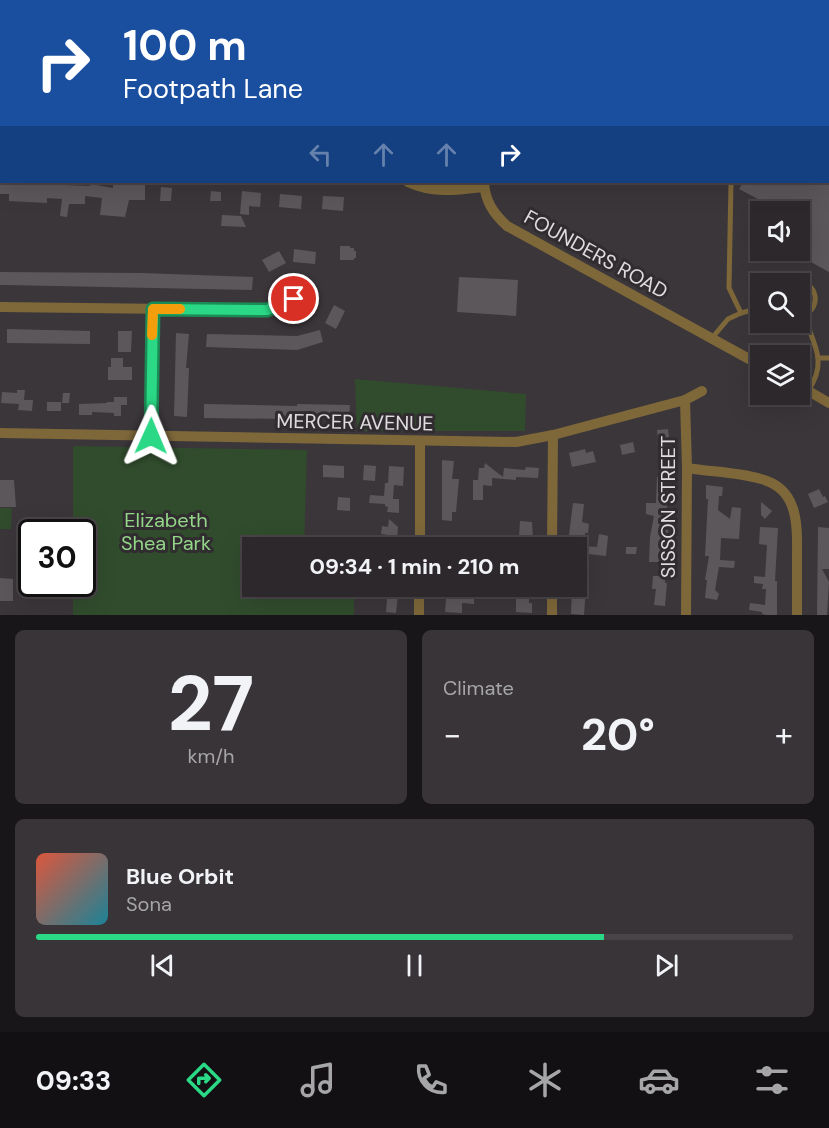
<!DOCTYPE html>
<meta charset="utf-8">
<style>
body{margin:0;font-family:"DM Sans",sans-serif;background:#383438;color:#f1f3f6;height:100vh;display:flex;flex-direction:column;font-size:22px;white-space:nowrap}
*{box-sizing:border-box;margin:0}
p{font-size:20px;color:#a6a6a9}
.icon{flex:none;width:33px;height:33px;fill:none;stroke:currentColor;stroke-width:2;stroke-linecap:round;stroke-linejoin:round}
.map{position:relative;height:615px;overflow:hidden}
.sheet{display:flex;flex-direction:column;gap:15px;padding:15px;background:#181618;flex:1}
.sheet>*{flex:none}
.hud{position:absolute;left:0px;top:0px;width:830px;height:183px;box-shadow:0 6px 24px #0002,0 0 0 2px #484448;background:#1a4fa0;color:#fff;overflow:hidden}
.controls{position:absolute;left:750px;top:201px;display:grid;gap:12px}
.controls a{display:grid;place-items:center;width:60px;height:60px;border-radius:0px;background:#2c282c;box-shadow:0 6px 24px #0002,0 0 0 2px #484448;font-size:30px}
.speed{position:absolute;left:18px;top:519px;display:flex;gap:12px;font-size:30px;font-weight:700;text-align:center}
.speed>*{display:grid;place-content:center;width:78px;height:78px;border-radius:50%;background:#2c282c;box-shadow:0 6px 24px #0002,0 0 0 2px #484448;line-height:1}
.speed .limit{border:3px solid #111;border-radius:9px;background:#fff;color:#111}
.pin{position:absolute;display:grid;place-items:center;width:51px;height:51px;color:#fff;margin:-26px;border:3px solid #fff;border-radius:50%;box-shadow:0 2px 6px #0007}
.me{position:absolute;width:66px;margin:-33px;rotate:1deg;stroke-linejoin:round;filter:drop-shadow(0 0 4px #0008)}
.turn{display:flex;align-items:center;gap:21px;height:126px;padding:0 24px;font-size:27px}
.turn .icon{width:78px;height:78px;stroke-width:2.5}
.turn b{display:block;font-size:42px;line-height:51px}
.lanes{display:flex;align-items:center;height:57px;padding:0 24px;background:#0003;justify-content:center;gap:30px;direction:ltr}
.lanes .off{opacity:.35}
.big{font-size:45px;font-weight:700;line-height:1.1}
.sheet .card{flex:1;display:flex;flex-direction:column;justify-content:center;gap:9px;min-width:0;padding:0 21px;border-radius:9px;background:#383438}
.sheet .dial{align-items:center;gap:0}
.dial b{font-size:78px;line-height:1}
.song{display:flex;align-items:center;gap:18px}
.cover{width:72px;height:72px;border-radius:9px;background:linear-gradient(135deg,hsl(10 70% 55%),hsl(190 70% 35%))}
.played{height:6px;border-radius:3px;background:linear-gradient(90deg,#2ad885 75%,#484448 75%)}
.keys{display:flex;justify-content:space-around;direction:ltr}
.heat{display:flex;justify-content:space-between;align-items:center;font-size:33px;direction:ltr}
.sheet .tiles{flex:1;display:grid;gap:15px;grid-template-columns:1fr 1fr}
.card:last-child{grid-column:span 2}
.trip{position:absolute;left:242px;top:537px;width:345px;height:60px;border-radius:0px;background:#2c282c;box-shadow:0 6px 24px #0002,0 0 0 2px #484448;font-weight:700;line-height:60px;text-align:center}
.tabs{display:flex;height:96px;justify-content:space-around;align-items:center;background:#121012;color:#a6a6a9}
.tabs .icon{width:42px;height:42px}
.tabs .current{color:#2ad885}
.tabs b{font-size:27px;color:#f1f3f6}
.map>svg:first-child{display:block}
.green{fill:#314c2d}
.building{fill:#5b575b}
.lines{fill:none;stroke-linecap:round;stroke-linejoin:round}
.lane{stroke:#7e683a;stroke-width:5}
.street{stroke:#7e683a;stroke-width:10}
.route-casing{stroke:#1b8c56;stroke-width:15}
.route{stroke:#2ad885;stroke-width:10}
.slow{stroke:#f59e0b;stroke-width:10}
.labels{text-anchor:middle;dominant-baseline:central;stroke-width:6;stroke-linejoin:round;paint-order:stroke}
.street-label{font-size:20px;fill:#e0dde0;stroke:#302c30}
.park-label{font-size:20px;fill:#94d688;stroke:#302c30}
</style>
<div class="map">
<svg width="829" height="615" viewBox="0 0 829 615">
<rect width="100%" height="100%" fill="#3b363a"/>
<g class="green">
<polygon points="355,379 526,394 525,431 357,431"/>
<polygon points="73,446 307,450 304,547 252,548 252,586 354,587 354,615 73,615 73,584 82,584 82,532 73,532"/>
<polygon points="0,508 12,508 11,529 0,529"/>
</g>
<g class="building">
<polygon points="0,182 62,182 63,185 90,186 90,184 113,188 113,182 145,184 145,200 129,200 125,217 100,215 102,198 85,196 85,204 69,204 67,217 60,216 62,199 47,198 47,203 9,201 9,194 0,194"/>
<polygon points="743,182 829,182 829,272 789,250 800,250 800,212 782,212 739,189"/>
<polygon points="161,187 172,188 171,201 160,201"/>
<polygon points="211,191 221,192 221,201 210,201"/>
<polygon points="242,191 261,193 260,207 249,206 249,215 240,214"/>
<polygon points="280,194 302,196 301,209 279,207"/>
<polygon points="323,196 344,197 343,211 322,209"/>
<polygon points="222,215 241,216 246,227 221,226"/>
<polygon points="340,246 350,246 350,248 354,248 354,251 356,251 356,258 354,258 354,260 340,260"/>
<polygon points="294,249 316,252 315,264 293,262"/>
<polygon points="279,251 286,263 269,272 262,260"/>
<polygon points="0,272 142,273 253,277 252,290 6,285 0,285"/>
<polygon points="459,277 518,280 516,316 457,312"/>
<polygon points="334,305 345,311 336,329 325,323"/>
<polygon points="7,329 90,331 90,344 7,343"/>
<polygon points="320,330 323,342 297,350 206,347 207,334 297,336"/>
<polygon points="118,331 132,331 131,352 118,352"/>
<polygon points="176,333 189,334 186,368 189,368 187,417 174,416"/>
<polygon points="111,358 123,358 123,367 132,367 132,380 108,380 108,367 111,367"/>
<polygon points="17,390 25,390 24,400 33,400 32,411 18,410 19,404 1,403 2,392 17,393"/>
<polygon points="63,393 70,393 69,403 62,403"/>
<polygon points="114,397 127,397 127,405 121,405 121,416 114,416 114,413 92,412 92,415 79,415 79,404 107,403 107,402 114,402"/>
<rect x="47" y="402" width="14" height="9"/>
<polygon points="204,404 297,406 297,404 350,405 349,419 288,417 287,419 204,418"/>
<polygon points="668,429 669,437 658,439 657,430"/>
<polygon points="633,442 635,452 622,455 620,445"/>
<polygon points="585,449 586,453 593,451 596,462 572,467 569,453"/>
<polygon points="442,460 454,461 452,479 459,479 456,512 452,512 452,521 442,520"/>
<polygon points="485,463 503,477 504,468 525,470 526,467 539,468 538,478 516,477 516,480 492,478 492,486 483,485 483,500 473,500 473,480 478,480 479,468 484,468"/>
<polygon points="323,465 344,466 344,478 323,477"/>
<polygon points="364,465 376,466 375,481 363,480"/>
<polygon points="389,466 404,467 403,486 394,485 393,499 399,499 399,513 387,512 388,507 385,506 385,504 369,503 370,495 384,496 385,483 388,483"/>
<polygon points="657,477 668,477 666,530 668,530 666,562 649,562 650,537 654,516 646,514 646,503 656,503"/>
<polygon points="0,480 14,480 16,507 0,507"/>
<polygon points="706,485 723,487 722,496 719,496 718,510 730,519 732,507 741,508 739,539 721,538 720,560 735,561 734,568 719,567 715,590 719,594 717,600 705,598 707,580 705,580 709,556 705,556 708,499 706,499"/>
<polygon points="819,489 823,497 825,496 828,502 814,508 808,494"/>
<polygon points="338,497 350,498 350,511 337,510"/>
<polygon points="761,502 772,511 765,519 761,515"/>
<polygon points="573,503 584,504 582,522 589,524 588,533 585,533 585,546 597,547 599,534 608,536 606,556 588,554 588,565 583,565 582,587 586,587 584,615 571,614 572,586 576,586 576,540 572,540 573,535 569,535"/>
<polygon points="389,519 398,527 397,541 387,540 388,535 381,534 382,526 388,527"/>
<polygon points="520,521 532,522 533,538 519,537"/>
<polygon points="760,527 778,528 775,581 777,581 777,615 766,615 762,614 762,612 749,610 750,603 765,605 766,589 762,589 763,584 754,583 754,576 765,577 767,545 759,544"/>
<polygon points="818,527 829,528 829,569 822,569 829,582 827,615 817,615"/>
<polygon points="626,547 637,547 636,554 626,554"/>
<polygon points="653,576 665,576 665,583 667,583 665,606 654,605 656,589 652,589"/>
<polygon points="0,578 13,579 13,601 0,601"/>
<polygon points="388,586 399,586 396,613 386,612"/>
<polygon points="447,586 453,586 453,595 474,596 474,604 462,603 462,613 445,612"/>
<polygon points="516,595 529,595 529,603 532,603 532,613 516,612"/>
</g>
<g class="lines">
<g class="lane">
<polyline points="620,2 620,0"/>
<path d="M 789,284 L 804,282 C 821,291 818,312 800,317"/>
<polyline points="741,313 760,308"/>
<path d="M 804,316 C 814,345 828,362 808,391"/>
<polyline points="712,338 728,319 741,313 729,288 731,182"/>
<polyline points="818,358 829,358"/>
</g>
<g class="street">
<polyline points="266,0 267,2"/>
<polyline points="96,2 96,0"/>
<polyline points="795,2 795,0"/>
<polyline points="0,161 2,161"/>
<path d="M 408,182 C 433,194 458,190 484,187"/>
<path d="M 484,182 C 485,201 493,213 507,226 L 760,365"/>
<polyline points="0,307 267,310 294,299"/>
<polyline points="800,386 829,403"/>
<polyline points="685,400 687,468 686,615"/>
<polyline points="0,433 516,442 553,435 685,400 702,391"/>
<polyline points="151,436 153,309"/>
<path d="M 687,468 C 711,472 737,472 761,479 C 800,489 797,527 797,559 C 797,578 797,596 797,615"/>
<polyline points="420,548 420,442"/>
<polyline points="552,548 553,435"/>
<polyline points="419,615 419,586"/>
<polyline points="552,615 552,586"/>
</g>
</g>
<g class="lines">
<defs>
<polyline id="route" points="151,436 153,309 267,310 294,299"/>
</defs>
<use href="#route" class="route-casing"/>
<use href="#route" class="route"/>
<polyline class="slow" points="152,335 153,309 180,309"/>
</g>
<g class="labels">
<g class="street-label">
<text transform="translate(596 254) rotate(29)">FOUNDERS ROAD</text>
<text transform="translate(355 422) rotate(1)">MERCER AVENUE</text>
<text transform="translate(668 507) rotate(-90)">SISSON STREET</text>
</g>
<g class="park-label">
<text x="166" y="520">Elizabeth<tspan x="166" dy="23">Shea Park</tspan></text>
</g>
</g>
</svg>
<div class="controls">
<a><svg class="icon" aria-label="sound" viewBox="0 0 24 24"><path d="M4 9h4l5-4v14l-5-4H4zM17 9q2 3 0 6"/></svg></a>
<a><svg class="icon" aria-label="search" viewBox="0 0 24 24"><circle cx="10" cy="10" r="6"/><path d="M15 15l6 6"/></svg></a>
<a><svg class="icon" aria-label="layers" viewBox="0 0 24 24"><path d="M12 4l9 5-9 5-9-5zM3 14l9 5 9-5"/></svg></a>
</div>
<div class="speed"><div class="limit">30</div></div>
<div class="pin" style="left:294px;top:299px;background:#d93025"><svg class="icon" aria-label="arrive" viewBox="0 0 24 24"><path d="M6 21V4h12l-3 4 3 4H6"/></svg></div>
<svg class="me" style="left:151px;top:436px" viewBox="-20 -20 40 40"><path d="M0-17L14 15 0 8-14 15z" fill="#2ad885" stroke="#fff" stroke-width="4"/></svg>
<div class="trip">09:34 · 1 min · 210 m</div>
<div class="hud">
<div class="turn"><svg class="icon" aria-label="right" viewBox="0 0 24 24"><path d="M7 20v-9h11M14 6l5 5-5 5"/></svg><div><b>100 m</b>Footpath Lane</div></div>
<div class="lanes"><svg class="icon off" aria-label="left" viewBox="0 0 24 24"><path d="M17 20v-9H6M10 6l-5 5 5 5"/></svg><svg class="icon off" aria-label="ahead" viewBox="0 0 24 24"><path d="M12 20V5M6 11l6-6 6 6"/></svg><svg class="icon off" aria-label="ahead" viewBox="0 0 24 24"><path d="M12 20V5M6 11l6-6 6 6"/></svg><svg class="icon" aria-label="right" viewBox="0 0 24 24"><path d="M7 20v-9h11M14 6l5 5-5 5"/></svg></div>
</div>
</div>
<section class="sheet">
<div class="tiles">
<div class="card dial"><b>27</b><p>km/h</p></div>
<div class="card"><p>Climate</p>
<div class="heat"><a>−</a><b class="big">20°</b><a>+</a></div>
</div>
<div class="card">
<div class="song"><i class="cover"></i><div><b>Blue Orbit</b><p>Sona</p></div></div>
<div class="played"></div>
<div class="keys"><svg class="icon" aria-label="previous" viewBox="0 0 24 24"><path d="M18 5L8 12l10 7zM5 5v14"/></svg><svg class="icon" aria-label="pause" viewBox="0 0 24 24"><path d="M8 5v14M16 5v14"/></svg><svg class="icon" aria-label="next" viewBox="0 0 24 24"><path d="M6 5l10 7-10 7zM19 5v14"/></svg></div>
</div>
</div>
</section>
<nav class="tabs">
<b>09:33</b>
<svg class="icon current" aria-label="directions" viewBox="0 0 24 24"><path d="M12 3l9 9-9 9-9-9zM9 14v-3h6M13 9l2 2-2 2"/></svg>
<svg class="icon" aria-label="music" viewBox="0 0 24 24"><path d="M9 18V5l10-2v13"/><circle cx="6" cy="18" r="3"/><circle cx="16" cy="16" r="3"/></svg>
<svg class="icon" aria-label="phone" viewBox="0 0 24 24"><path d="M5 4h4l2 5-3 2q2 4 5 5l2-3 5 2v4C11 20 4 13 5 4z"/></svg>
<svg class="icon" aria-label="climate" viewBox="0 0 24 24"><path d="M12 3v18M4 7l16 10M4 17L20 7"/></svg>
<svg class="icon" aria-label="car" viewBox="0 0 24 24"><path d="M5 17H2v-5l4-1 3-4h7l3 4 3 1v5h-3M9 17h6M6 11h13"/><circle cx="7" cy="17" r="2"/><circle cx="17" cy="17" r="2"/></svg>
<svg class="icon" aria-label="filters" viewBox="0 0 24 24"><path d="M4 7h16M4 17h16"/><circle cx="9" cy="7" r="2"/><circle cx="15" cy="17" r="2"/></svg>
</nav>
